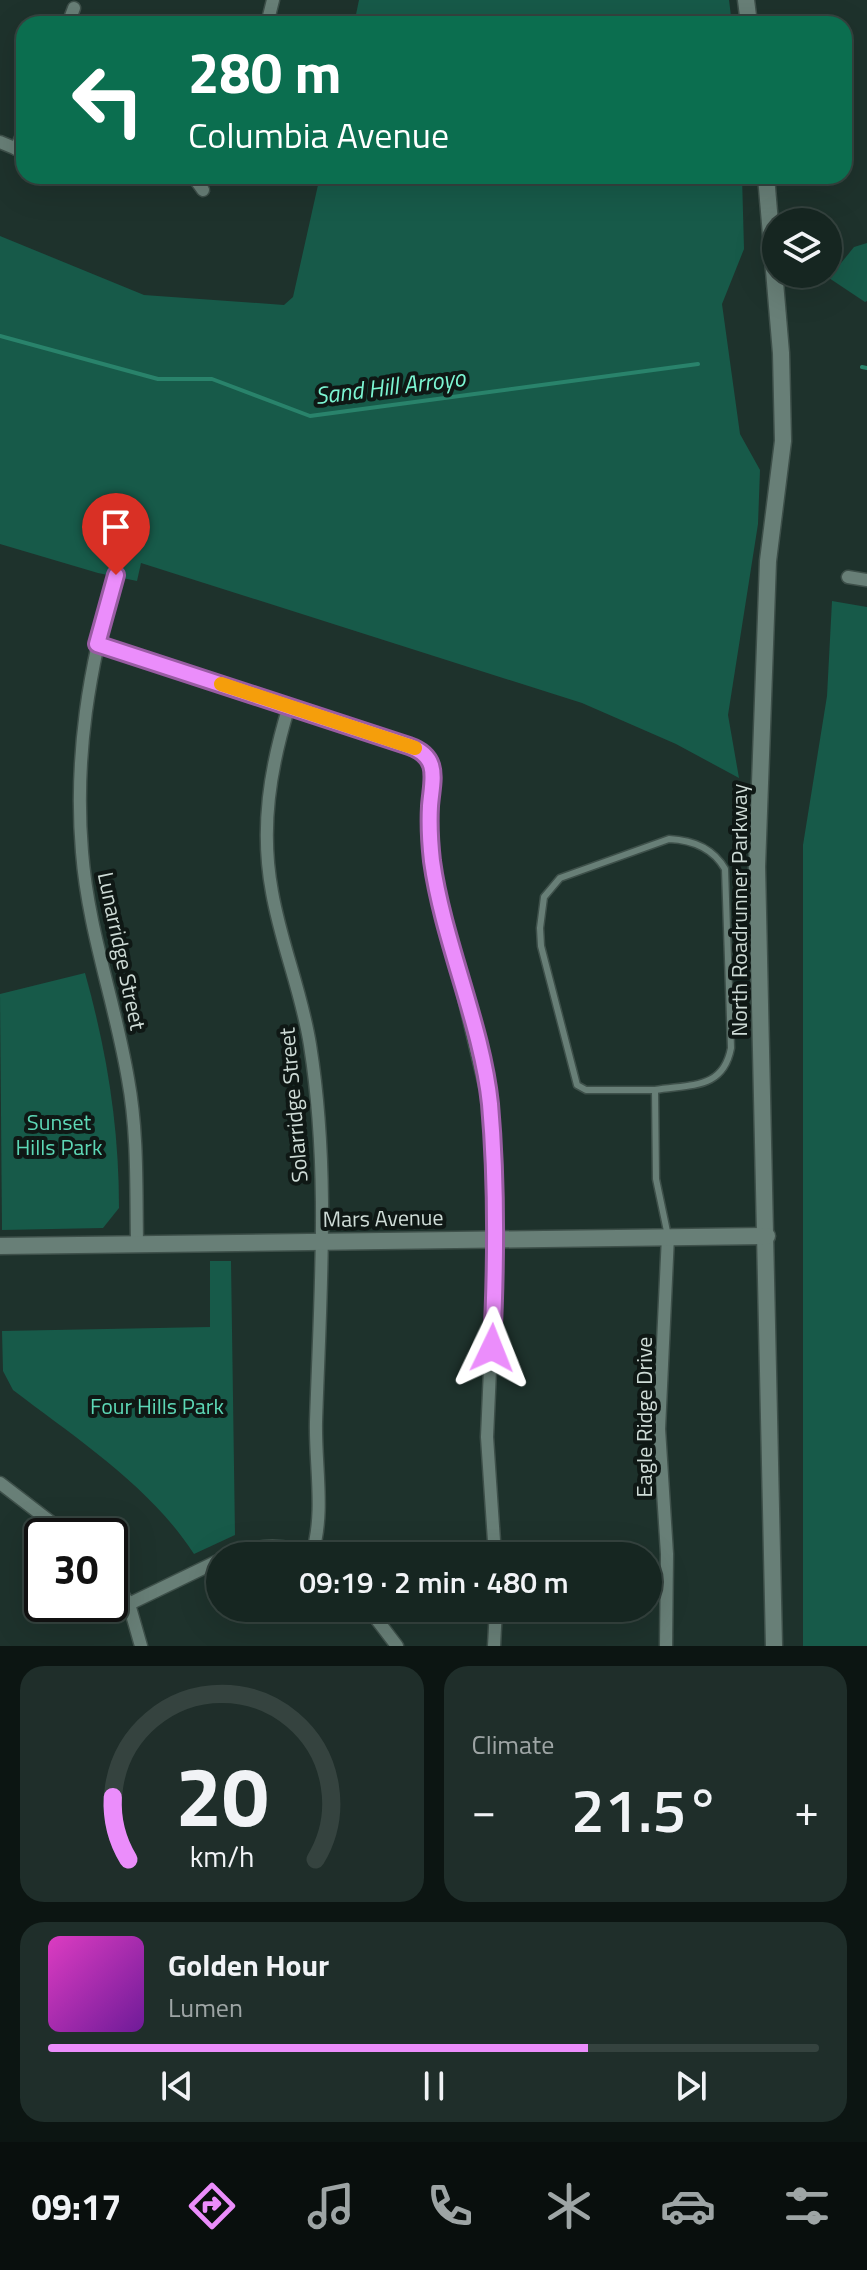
<!DOCTYPE html>
<meta charset="utf-8">
<style>
body{margin:0;font-family:"Titillium Web",sans-serif;background:#1f2e2a;color:#f1f3f6;height:100vh;display:flex;flex-direction:column;font-size:30px;white-space:nowrap}
*{box-sizing:border-box;margin:0}
p{font-size:26px;color:#9ea5a5}
.icon{flex:none;width:44px;height:44px;fill:none;stroke:currentColor;stroke-width:2;stroke-linecap:round;stroke-linejoin:round}
.map{position:relative;height:1646px;overflow:hidden}
.drawer{display:flex;flex-direction:column;gap:20px;padding:20px;background:#0c1512;flex:1}
.drawer>*{flex:none}
.hud{position:absolute;left:16px;top:16px;width:836px;height:168px;border-radius:24px;box-shadow:0 8px 32px #0002,0 0 0 2px #35433f;background:#0b6e4f;color:#fff;overflow:hidden}
.buttons{position:absolute;left:762px;top:208px;display:grid;gap:16px}
.buttons a{display:grid;place-items:center;width:80px;height:80px;border-radius:50%;background:#162621;box-shadow:0 8px 32px #0002,0 0 0 2px #35433f;font-size:40px}
.speed{position:absolute;left:24px;top:1518px;display:flex;gap:16px;font-size:40px;font-weight:700;text-align:center}
.speed>*{display:grid;place-content:center;width:104px;height:104px;border-radius:50%;background:#162621;box-shadow:0 8px 32px #0002,0 0 0 2px #35433f;line-height:1}
.speed .limit{border:4px solid #111;border-radius:12px;background:#fff;color:#111}
.pin{position:absolute;display:grid;place-items:center;width:68px;height:68px;color:#fff;margin:-82px -34px;border-radius:50% 50% 50% 0;rotate:-45deg;box-shadow:0 0 8px #0007}
.pin .icon{rotate:45deg}
.me{position:absolute;width:88px;margin:-44px;rotate:2deg;stroke-linejoin:round;filter:drop-shadow(0 0 6px #0008)}
.turn{display:flex;align-items:center;gap:28px;height:168px;padding:0 40px;font-size:36px}
.turn .icon{width:104px;height:104px;stroke-width:2.5}
.turn b{display:block;font-size:56px;line-height:68px}
.big{font-size:60px;font-weight:600;line-height:1.1}
.drawer .tile{flex:1;display:flex;flex-direction:column;justify-content:center;gap:12px;min-width:0;padding:0 28px;border-radius:24px;background:#1f2e2a}
.drawer .dial{align-items:center;gap:0}
.dial svg{height:208px;overflow:visible;fill:none;stroke:#35433f;stroke-width:7;stroke-linecap:round;text-anchor:middle}
.dial text{fill:#f1f3f6;stroke:none}
.song{display:flex;align-items:center;gap:24px}
.cover{width:96px;height:96px;border-radius:12px;background:linear-gradient(135deg,hsl(310 70% 55%),hsl(280 70% 35%))}
.played{height:8px;border-radius:4px;background:linear-gradient(90deg,#eb8dfb 70%,#35433f 70%)}
.keys{display:flex;justify-content:space-around;direction:ltr}
.heat{display:flex;justify-content:space-between;align-items:center;font-size:44px;direction:ltr}
.drawer .tiles{flex:1;display:grid;gap:20px;grid-template-columns:1fr 1fr}
.tile:last-child{grid-column:span 2}
.trip{position:absolute;left:206px;top:1542px;width:456px;height:80px;border-radius:40px;background:#162621;box-shadow:0 8px 32px #0002,0 0 0 2px #35433f;font-weight:600;line-height:80px;text-align:center}
.menu{display:flex;height:128px;justify-content:space-around;align-items:center;background:#090f0d;color:#9ea5a5}
.menu .icon{width:56px;height:56px}
.menu .active{color:#eb8dfb}
.menu b{font-size:36px;color:#f1f3f6}
.map>svg:first-child{display:block}
.green{fill:#175a49}
.lines{fill:none;stroke-linecap:round;stroke-linejoin:round}
.stream{stroke:#29836b;stroke-width:4}
.service-casing{stroke:#3e504a;stroke-width:9}
.minor-casing{stroke:#3e504a;stroke-width:15}
.tertiary-casing{stroke:#3e504a;stroke-width:19}
.service{stroke:#687f77;stroke-width:6}
.minor{stroke:#687f77;stroke-width:12}
.tertiary{stroke:#687f77;stroke-width:16}
.route-casing{stroke:#995ca3;stroke-width:20}
.route{stroke:#eb8dfb;stroke-width:14}
.slow{stroke:#f59e0b;stroke-width:14}
.labels{text-anchor:middle;dominant-baseline:central;stroke-width:8;stroke-linejoin:round;paint-order:stroke}
.street-label{font-size:22px;fill:#cedbd6;stroke:#0f1815}
.park-label{font-size:22px;fill:#5dd8b6;stroke:#0f1815}
.water-label{font-size:24px;font-style:italic;fill:#7cf5d2;stroke:#0f1815}
</style>
<div class="map">
<svg width="867" height="1646" viewBox="0 0 867 1646">
<rect width="100%" height="100%" fill="#1e322c"/>
<g class="green">
<polygon points="359,0 729,0 732,24 354,24"/>
<polygon points="320,176 742,176 744,249 722,304 740,434 760,470 758,524 728,715 739,778 676,744 582,703 141,563 137,581 98,573 0,544 0,236 144,295 284,305 293,297"/>
<polygon points="867,243 867,301 865,302 829,278 854,247"/>
<polygon points="832,601 867,607 867,1646 803,1646 803,845 827,696"/>
<path d="M 85,973 C 107,1052 119,1126 119,1208 L 103,1228 L 2,1230 L 0,994 Z"/>
<path d="M 210,1261 L 231,1261 L 235,1535 L 194,1554 C 150,1486 77,1439 13,1390 L 3,1371 L 2,1331 L 210,1327 Z"/>
</g>
<g class="lines">
<g class="stream">
<polyline points="0,336 158,379 212,379 310,416 698,364"/>
<polyline points="862,367 867,368"/>
</g>
<defs>
<path id="service" d="M 655,1090 L 586,1090 L 577,1085 L 541,946 L 540,928 L 544,897 L 560,878 L 669,839 C 692,840 713,848 725,869 L 731,1048 C 723,1090 690,1084 655,1090 L 656,1179 L 668,1236"/>
<g id="minor">
<polyline points="68,24 74,8"/>
<polyline points="267,24 273,0"/>
<polyline points="0,142 24,152"/>
<polyline points="16,149 24,131"/>
<polyline points="193,176 203,190"/>
<path d="M 116,575 C 89,666 74,757 82,852 C 88,930 115,1002 128,1079 C 138,1133 136,1188 137,1243"/>
<polyline points="848,577 867,580"/>
<polyline points="97,644 415,748 429,758 434,770 430,817 434,872 490,1107 495,1257 487,1437 495,1556"/>
<path d="M 289,706 C 270,768 260,828 272,892 C 281,944 302,993 310,1045 C 330,1170 320,1296 316,1422 C 315,1466 325,1512 312,1554"/>
<polyline points="0,1483 69,1536"/>
<path d="M 228,1556 C 257,1544 286,1543 315,1556"/>
<polyline points="110,1575 129,1604 141,1646"/>
<polyline points="129,1604 220,1560"/>
<polyline points="368,1608 397,1646"/>
<polyline points="494,1646 496,1608"/>
<polyline points="666,1646 667,1554 659,1429 668,1236"/>
</g>
<g id="tertiary">
<polyline points="746,0 749,24"/>
<polyline points="766,176 781,353 783,441 768,561 757,867 774,1646"/>
<polyline points="0,1246 767,1236"/>
</g>
</defs>
<use href="#service" class="service-casing"/>
<use href="#minor" class="minor-casing"/>
<use href="#tertiary" class="tertiary-casing"/>
<use href="#service" class="service"/>
<use href="#minor" class="minor"/>
<use href="#tertiary" class="tertiary"/>
</g>
<g class="lines">
<defs>
<path id="route" d="M 116,575 L 97,644 L 409,746 C 441,757 432,780 430,806 C 429,824 430,843 432,861 C 443,941 482,1025 490,1104 C 497,1184 496,1268 492,1348"/>
</defs>
<use href="#route" class="route-casing"/>
<use href="#route" class="route"/>
<polyline class="slow" points="221,684 415,748"/>
</g>
<g class="labels">
<g class="street-label">
<text transform="translate(739 910) rotate(-90)">North Roadrunner Parkway</text>
<text transform="translate(122 951) rotate(78)">Lunarridge Street</text>
<text transform="translate(293 1105) rotate(-95)">Solarridge Street</text>
<text transform="translate(383 1218) rotate(-1)">Mars Avenue</text>
<text transform="translate(644 1417) rotate(-90)">Eagle Ridge Drive</text>
</g>
<g class="park-label">
<text x="59" y="1122">Sunset<tspan x="59" dy="25">Hills Park</tspan></text>
<text x="157" y="1406">Four Hills Park</text>
</g>
<g class="water-label">
<text transform="translate(390 386) rotate(-7)">Sand Hill Arroyo</text>
</g>
</g>
</svg>
<div class="buttons">
<a><svg class="icon" aria-label="layers" viewBox="0 0 24 24"><path d="M12 4l9 5-9 5-9-5zM3 14l9 5 9-5"/></svg></a>
</div>
<div class="speed"><div class="limit">30</div></div>
<div class="pin" style="left:116px;top:575px;background:#d93025"><svg class="icon" aria-label="arrive" viewBox="0 0 24 24"><path d="M6 21V4h12l-3 4 3 4H6"/></svg></div>
<svg class="me" style="left:492px;top:1348px" viewBox="-20 -20 40 40"><path d="M0-17L14 15 0 8-14 15z" fill="#eb8dfb" stroke="#fff" stroke-width="4"/></svg>
<div class="trip">09:19 · 2 min · 480 m</div>
<div class="hud">
<div class="turn"><svg class="icon" aria-label="left" viewBox="0 0 24 24"><path d="M17 20v-9H6M10 6l-5 5 5 5"/></svg><div><b>280 m</b>Columbia Avenue</div></div>
</div>
</div>
<section class="drawer">
<div class="tiles">
<div class="tile dial"><svg viewBox="0 0 100 80">
<path d="M14 69A42 42 0 1 1 86 69"/>
<path d="M14 69A42 42 0 0 1 8 45" stroke="#eb8dfb"/>
<text x="50" y="56" font-size="32" font-weight="700">20</text>
<text x="50" y="72" font-size="11">km/h</text>
</svg></div>
<div class="tile"><p>Climate</p>
<div class="heat"><a>−</a><b class="big">21.5°</b><a>+</a></div>
</div>
<div class="tile">
<div class="song"><i class="cover"></i><div><b>Golden Hour</b><p>Lumen</p></div></div>
<div class="played"></div>
<div class="keys"><svg class="icon" aria-label="previous" viewBox="0 0 24 24"><path d="M18 5L8 12l10 7zM5 5v14"/></svg><svg class="icon" aria-label="pause" viewBox="0 0 24 24"><path d="M8 5v14M16 5v14"/></svg><svg class="icon" aria-label="next" viewBox="0 0 24 24"><path d="M6 5l10 7-10 7zM19 5v14"/></svg></div>
</div>
</div>
</section>
<nav class="menu">
<b>09:17</b>
<svg class="icon active" aria-label="directions" viewBox="0 0 24 24"><path d="M12 3l9 9-9 9-9-9zM9 14v-3h6M13 9l2 2-2 2"/></svg>
<svg class="icon" aria-label="music" viewBox="0 0 24 24"><path d="M9 18V5l10-2v13"/><circle cx="6" cy="18" r="3"/><circle cx="16" cy="16" r="3"/></svg>
<svg class="icon" aria-label="phone" viewBox="0 0 24 24"><path d="M5 4h4l2 5-3 2q2 4 5 5l2-3 5 2v4C11 20 4 13 5 4z"/></svg>
<svg class="icon" aria-label="climate" viewBox="0 0 24 24"><path d="M12 3v18M4 7l16 10M4 17L20 7"/></svg>
<svg class="icon" aria-label="car" viewBox="0 0 24 24"><path d="M5 17H2v-5l4-1 3-4h7l3 4 3 1v5h-3M9 17h6M6 11h13"/><circle cx="7" cy="17" r="2"/><circle cx="17" cy="17" r="2"/></svg>
<svg class="icon" aria-label="filters" viewBox="0 0 24 24"><path d="M4 7h16M4 17h16"/><circle cx="9" cy="7" r="2"/><circle cx="15" cy="17" r="2"/></svg>
</nav>
